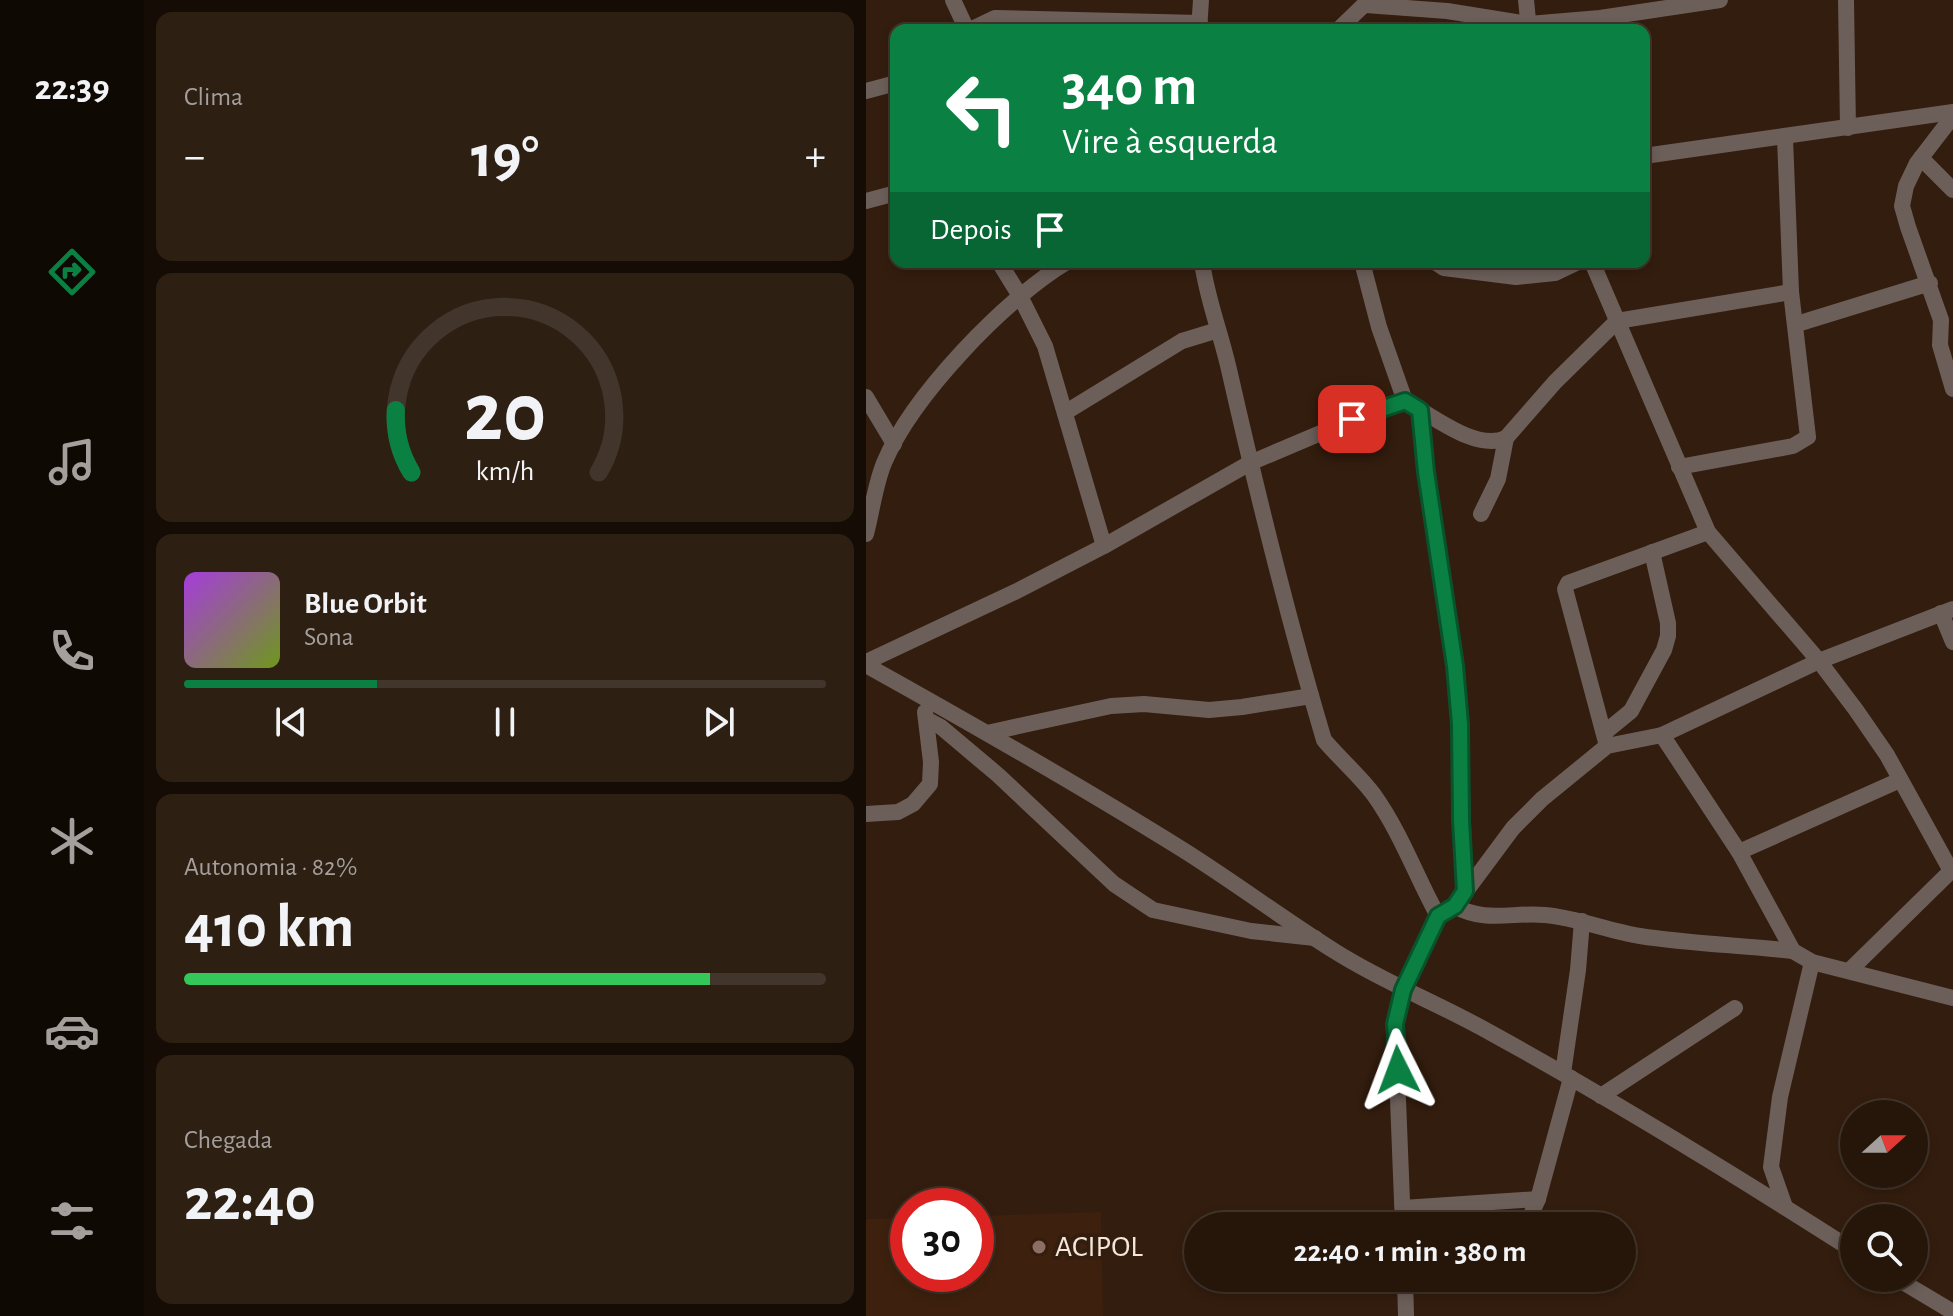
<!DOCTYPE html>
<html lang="pt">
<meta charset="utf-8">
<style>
body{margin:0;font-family:"Alegreya Sans",sans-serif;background:#2e1f13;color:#f1f3f6;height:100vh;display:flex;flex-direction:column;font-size:30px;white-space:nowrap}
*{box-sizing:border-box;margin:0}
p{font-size:26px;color:#a49f9c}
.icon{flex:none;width:44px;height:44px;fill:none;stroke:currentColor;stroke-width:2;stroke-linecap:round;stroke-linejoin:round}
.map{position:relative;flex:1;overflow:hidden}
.side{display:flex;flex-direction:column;gap:12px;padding:12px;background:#150c06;width:722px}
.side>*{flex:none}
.banner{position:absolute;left:24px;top:24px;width:760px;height:244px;border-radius:16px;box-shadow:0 4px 12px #0003,0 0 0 2px #42352b;background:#0b8043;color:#fff;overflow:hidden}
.needle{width:52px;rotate:69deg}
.tools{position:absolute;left:974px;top:1100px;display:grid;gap:16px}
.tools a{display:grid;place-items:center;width:88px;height:88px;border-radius:50%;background:#26160a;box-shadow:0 4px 12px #0003,0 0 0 2px #42352b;font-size:40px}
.speed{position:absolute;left:24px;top:1188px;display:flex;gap:16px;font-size:40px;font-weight:700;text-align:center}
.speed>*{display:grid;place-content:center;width:104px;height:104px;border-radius:50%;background:#26160a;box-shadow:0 4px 12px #0003,0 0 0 2px #42352b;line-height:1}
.speed .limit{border:12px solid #d22;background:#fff;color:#111}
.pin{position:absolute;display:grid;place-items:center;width:68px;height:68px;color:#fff;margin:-34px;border-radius:16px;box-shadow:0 4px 12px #0006}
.me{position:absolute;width:88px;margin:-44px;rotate:357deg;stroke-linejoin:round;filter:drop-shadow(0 0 6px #0008)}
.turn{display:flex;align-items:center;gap:28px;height:168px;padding:0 40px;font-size:36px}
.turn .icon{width:104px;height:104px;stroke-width:2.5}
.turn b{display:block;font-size:56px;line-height:68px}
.then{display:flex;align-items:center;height:76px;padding:0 40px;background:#0003;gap:16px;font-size:30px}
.big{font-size:60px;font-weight:700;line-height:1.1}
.side .tile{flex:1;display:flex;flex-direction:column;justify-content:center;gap:12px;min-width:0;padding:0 28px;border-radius:16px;background:#2e1f13}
.side .dial{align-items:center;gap:0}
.dial svg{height:208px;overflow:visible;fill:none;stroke:#42352b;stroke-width:7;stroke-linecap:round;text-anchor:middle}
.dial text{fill:#f1f3f6;stroke:none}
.song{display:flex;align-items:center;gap:24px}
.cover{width:96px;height:96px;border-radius:12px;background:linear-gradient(135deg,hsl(280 70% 55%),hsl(80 70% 35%))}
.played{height:8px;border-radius:4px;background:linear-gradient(90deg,#0b8043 30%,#42352b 30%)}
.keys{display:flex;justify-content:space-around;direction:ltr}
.heat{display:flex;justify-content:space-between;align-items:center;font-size:44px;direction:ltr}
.charge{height:12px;border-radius:6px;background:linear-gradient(90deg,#34c759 82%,#42352b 0)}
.trip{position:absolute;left:318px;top:1212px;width:452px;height:80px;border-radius:40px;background:#26160a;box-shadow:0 4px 12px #0003,0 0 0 2px #42352b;font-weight:700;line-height:80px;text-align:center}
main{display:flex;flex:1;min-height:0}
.tabs{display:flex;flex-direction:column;width:144px;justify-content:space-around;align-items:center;background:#0f0904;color:#a49f9c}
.tabs .icon{width:56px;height:56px}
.tabs .active{color:#0b8043}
.tabs b{font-size:36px;color:#f1f3f6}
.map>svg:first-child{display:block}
.built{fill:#3d210e}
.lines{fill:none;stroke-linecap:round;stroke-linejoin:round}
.street{stroke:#6c5f5a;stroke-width:16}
.route-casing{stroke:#07532c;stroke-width:20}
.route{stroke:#0b8043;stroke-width:14}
.education-dot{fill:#8d6e63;stroke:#331d0e;stroke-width:3}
.labels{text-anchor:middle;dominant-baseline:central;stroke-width:8;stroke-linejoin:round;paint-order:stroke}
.poi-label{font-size:30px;fill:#f5e6dc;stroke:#331d0e;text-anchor:start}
</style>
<main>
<nav class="tabs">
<b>22:39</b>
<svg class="icon active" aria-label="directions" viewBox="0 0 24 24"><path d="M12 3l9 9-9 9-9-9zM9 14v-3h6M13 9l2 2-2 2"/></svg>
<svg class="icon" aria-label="music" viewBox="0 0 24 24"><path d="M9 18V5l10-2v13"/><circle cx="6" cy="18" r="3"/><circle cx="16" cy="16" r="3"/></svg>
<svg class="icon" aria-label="phone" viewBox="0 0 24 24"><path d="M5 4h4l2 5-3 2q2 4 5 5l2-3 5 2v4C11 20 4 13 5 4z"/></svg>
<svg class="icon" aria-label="climate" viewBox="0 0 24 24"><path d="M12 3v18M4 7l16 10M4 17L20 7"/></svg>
<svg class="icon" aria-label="car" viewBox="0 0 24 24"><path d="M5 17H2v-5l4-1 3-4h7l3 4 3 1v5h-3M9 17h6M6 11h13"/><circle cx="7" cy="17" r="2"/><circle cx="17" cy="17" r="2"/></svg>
<svg class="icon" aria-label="filters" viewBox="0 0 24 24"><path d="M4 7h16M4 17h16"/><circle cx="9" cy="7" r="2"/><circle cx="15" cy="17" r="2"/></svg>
</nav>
<section class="side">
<div class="tile"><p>Clima</p>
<div class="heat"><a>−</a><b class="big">19°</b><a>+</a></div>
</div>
<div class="tile dial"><svg viewBox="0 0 100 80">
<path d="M14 69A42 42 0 1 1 86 69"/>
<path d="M14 69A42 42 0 0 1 8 45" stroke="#0b8043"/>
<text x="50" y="56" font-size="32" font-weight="700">20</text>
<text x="50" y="72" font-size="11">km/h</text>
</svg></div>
<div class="tile">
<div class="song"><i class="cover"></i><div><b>Blue Orbit</b><p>Sona</p></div></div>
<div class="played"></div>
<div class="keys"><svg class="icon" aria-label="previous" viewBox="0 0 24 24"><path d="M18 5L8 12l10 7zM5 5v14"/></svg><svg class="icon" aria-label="pause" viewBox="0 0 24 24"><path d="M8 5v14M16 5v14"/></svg><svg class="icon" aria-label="next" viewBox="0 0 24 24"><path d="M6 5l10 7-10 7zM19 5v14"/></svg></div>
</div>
<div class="tile"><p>Autonomia · 82%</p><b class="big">410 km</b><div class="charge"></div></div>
<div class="tile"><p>Chegada</p><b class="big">22:40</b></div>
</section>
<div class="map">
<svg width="1087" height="1316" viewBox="0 0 1087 1316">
<rect width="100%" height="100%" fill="#331d0e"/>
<polygon class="built" points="235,1212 237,1316 0,1316 0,1219 42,1218 42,1274 110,1274 110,1216"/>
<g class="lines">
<g class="street">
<polyline points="87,0 101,30"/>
<polyline points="660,0 663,30"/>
<polyline points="980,0 982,128"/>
<polyline points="500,5 581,11 663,24 734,18 854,0"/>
<polyline points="104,30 129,18 334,23"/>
<polyline points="333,30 335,0"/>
<polyline points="472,30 503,0"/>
<polyline points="0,91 30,83"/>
<polyline points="1087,116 1051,163 1040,186 1036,206 1042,227 1075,320 1074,345 1087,389"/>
<polyline points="778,156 1087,112"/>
<polyline points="1055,158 1087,190"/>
<polyline points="0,201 30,193"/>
<polyline points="133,262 154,296 179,346 238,546"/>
<path d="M 336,262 C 341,300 356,336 364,374 C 392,497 422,619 458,740 C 474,759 494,776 508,795 C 535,833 550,876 572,916 L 537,990 L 529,1024 L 537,1226"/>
<polyline points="496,262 513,327 539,401"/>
<polyline points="569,262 578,268 650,277 689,273 712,262"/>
<polyline points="726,262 842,532 953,661 990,710 1021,755 1085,871"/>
<polyline points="931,324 1064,283"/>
<polyline points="0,397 28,444"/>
<polyline points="554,410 560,472 589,666 594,724 599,891"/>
<polyline points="200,412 316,341 352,330"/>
<polyline points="813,467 927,446 942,437 925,292 919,138"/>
<polyline points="615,514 632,479 640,438 689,382 751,321 925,292"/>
<path d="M 0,534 C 6,511 9,485 18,463 C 46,396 139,299 201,262"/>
<polyline points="1075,613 1087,642"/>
<path d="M 0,662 L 151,591 L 238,546 L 384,463 L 509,410 L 539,401 C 566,415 610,452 640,438"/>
<path d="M 0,665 C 106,724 211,784 314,848 C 367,881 417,919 470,952 C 519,983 574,1004 625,1033 C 749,1101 869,1175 988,1251"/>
<polyline points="60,719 75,727 132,775 248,884 287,910 385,931 449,938"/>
<polyline points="121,733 245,706 278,704 343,710 376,707 445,696"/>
<polyline points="738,733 765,711 798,650 802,636 802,623 786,552"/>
<polyline points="796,735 873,852 927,951 946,962 1087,998"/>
<polyline points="741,746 699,589 702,583 842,532"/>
<polyline points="0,814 32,812 47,804 64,784 65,762 59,712"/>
<polyline points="873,852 1034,780"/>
<path d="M 589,906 C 618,923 647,912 679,915 C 712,918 742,931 774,936 C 825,944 876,945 927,951"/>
<polyline points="572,916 589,906 647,828 676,799 741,746 796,735 953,661 1087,609"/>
<polyline points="983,971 1087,869"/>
<polyline points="697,1073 712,970 716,921"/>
<polyline points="735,1096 869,1008"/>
<polyline points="919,1207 905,1167 914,1097 946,962"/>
<polyline points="537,1208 672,1199"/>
<polyline points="660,1226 672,1199 705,1078"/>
<polyline points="539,1278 540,1316"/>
<polyline points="1030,1278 1087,1312"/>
<polyline points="634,1284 637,1278"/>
</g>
</g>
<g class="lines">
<defs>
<polyline id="route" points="486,419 539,401 554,410 560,472 589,666 594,724 595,820 599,891 589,906 572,916 537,990 529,1024 532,1070"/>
</defs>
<use href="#route" class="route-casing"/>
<use href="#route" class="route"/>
</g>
<circle class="education-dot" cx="173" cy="1247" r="8"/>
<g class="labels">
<g class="poi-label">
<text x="189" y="1247">ACIPOL</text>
</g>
</g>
</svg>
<div class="tools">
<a><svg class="needle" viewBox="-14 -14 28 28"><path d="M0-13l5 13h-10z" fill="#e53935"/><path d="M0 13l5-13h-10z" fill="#a49f9c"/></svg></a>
<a><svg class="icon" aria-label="search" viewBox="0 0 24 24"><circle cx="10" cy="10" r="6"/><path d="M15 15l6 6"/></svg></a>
</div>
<div class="speed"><div class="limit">30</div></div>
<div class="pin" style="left:486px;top:419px;background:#d93025"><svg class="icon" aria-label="arrive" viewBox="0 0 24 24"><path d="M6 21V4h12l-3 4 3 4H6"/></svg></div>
<svg class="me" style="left:532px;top:1070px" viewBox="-20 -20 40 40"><path d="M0-17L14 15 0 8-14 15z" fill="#0b8043" stroke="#fff" stroke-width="4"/></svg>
<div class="trip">22:40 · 1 min · 380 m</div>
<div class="banner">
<div class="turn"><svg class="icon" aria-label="left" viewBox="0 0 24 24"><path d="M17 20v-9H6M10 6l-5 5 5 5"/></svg><div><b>340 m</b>Vire à esquerda</div></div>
<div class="then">Depois<svg class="icon" aria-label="arrive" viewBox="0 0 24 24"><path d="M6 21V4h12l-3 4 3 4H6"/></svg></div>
</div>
</div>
</main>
